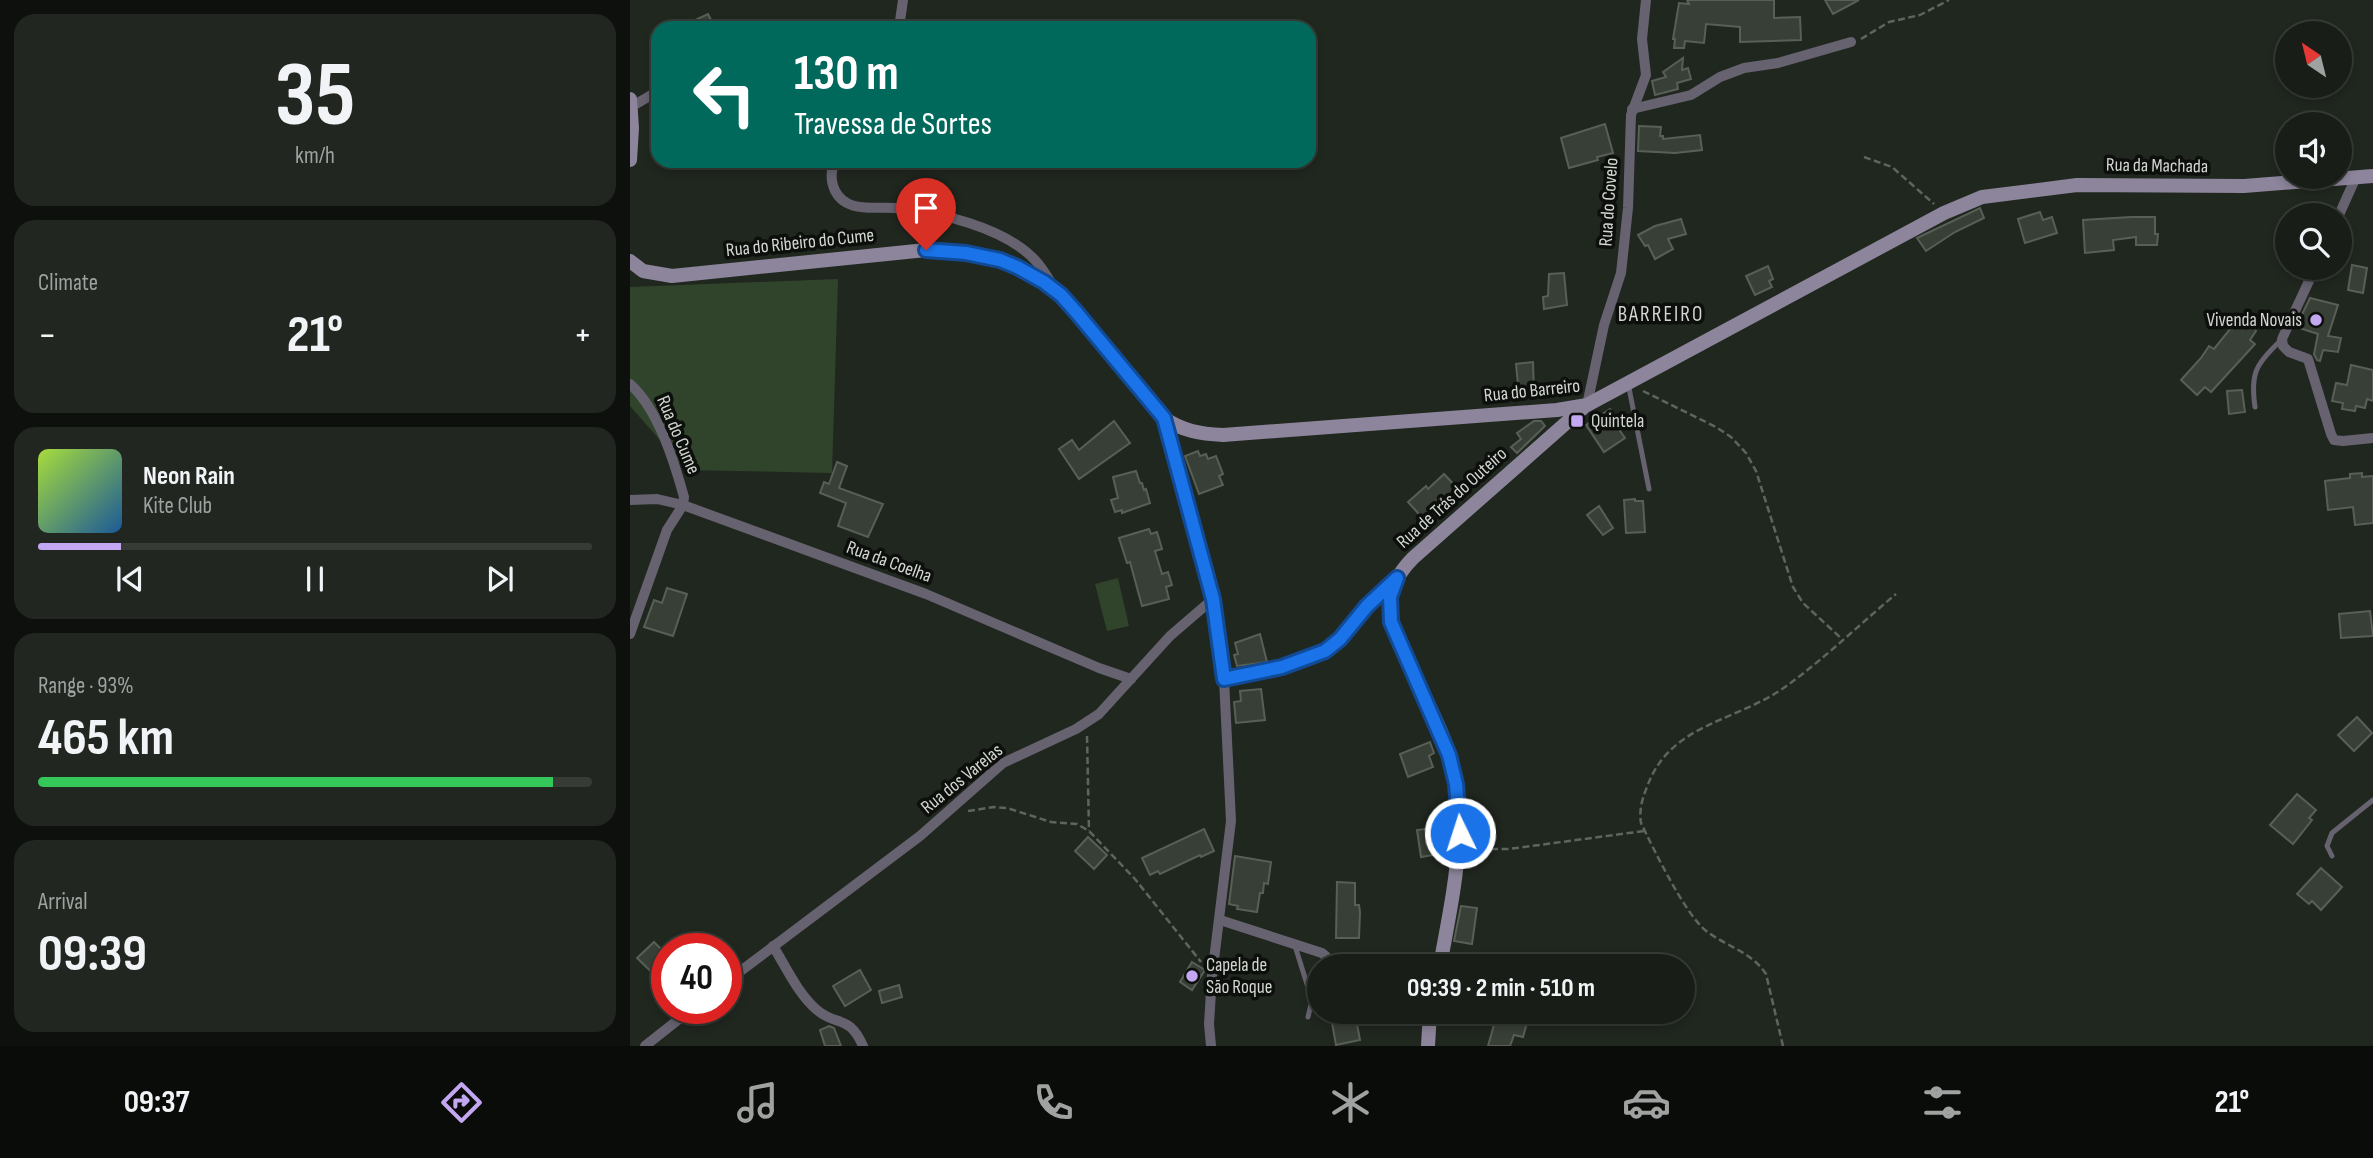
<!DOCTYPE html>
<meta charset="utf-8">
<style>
body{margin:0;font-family:"Sofia Sans Condensed",sans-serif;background:#212620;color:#f1f3f6;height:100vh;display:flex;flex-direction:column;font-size:26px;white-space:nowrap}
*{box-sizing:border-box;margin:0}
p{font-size:23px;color:#9fa2a1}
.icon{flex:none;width:38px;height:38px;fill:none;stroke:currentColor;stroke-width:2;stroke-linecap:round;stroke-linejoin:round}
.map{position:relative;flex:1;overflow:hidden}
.sheet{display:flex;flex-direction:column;gap:14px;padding:14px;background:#0d100d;width:630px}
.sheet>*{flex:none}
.top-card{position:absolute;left:21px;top:21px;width:665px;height:147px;border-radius:21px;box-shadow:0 4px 10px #0003,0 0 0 2px #363b36;background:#00695c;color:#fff;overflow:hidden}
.needle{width:46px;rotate:325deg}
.buttons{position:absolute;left:1645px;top:21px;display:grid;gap:14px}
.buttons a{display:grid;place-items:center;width:77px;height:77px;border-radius:50%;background:#181d17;box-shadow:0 4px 10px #0003,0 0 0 2px #363b36;font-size:35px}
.speed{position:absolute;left:21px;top:933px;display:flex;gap:14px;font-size:35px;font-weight:700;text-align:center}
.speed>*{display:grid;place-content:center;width:91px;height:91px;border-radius:50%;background:#181d17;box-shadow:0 4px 10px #0003,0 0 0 2px #363b36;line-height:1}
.speed .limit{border:10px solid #d22;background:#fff;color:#111}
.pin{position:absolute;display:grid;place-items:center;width:60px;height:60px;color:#fff;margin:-72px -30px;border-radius:50% 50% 50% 0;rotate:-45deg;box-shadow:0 0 7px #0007}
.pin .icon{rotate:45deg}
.me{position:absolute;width:77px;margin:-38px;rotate:356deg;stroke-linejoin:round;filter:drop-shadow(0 0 5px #0008)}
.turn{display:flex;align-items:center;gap:24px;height:147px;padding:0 28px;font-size:32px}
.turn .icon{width:91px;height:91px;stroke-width:2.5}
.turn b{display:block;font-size:49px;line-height:60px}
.big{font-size:52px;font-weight:700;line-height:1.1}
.sheet .card{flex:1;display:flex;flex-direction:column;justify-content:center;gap:10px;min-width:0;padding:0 24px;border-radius:21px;background:#212620}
.sheet .dial{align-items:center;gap:0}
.dial b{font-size:91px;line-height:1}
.song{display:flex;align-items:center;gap:21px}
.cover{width:84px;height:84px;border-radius:10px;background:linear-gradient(135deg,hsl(80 70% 55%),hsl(210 70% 35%))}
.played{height:7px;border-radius:4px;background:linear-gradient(90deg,#c4a7f1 15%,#363b36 15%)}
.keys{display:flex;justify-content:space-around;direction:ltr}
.heat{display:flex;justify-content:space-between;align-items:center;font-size:38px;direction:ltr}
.charge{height:10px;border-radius:5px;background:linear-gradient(90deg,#34c759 93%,#363b36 0)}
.trip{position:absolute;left:677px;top:954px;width:388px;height:70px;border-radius:35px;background:#181d17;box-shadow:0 4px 10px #0003,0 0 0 2px #363b36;font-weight:700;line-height:70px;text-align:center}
.tabs{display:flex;height:112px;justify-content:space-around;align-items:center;background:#0a0c09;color:#9fa2a1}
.tabs .icon{width:49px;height:49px}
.tabs .active{color:#c4a7f1}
.tabs b{font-size:32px;color:#f1f3f6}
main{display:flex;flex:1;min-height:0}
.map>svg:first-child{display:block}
.green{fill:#30432b}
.building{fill:#383f36;stroke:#585f56;stroke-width:2}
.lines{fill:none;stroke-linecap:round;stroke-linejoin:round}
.path{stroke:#5f655e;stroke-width:2.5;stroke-dasharray:7 3.5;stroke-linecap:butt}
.lane{stroke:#676270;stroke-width:5}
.street{stroke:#676270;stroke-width:10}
.secondary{stroke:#8d859b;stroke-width:14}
.route-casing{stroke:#114b97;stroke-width:18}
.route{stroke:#1a73e8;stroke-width:12}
.poi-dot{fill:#c4a7f1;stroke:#0c0f0b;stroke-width:2.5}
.labels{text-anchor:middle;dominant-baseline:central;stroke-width:7;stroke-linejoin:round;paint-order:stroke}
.street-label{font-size:19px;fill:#d3d7d2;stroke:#0c0f0b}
.poi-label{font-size:19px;fill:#d3d7d2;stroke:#0c0f0b;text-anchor:start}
.neighbourhood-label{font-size:21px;letter-spacing:2px;fill:#d3d7d2;stroke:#0c0f0b}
</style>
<main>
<section class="sheet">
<div class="card dial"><b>35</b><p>km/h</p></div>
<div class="card"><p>Climate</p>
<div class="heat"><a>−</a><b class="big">21°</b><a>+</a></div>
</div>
<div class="card">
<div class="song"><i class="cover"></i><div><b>Neon Rain</b><p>Kite Club</p></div></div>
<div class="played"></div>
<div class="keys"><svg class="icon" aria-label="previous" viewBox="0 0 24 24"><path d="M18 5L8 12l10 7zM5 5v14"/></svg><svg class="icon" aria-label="pause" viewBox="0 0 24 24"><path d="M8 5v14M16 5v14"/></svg><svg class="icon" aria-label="next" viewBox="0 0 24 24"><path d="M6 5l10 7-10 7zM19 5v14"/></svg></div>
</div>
<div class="card"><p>Range · 93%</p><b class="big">465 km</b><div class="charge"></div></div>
<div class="card"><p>Arrival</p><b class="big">09:39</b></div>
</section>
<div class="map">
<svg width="1743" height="1046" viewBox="0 0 1743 1046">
<rect width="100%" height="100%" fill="#20271f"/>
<g class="green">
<polygon points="208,279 202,473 56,470 0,406 0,287"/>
<polygon points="488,578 499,626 477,631 465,584"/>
</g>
<g class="building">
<polygon points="1057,0 1144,0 1144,18 1170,17 1171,40 1110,42 1110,27 1076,24 1074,43 1055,41 1054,48 1044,48 1045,39 1043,39 1049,3 1059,4"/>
<polygon points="1195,0 1229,0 1203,14"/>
<polygon points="78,14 85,28 48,28"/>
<polygon points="1053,58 1052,70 1058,68 1061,79 1047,83 1048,89 1025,95 1022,81 1036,77 1033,72"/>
<polygon points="975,124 983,153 967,157 968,160 939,168 931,138"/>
<polygon points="1009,126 1031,127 1030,136 1033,136 1033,139 1070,135 1072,150 1045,153 1008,151"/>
<polygon points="1350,208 1354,218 1325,232 1296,251 1287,238"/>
<polygon points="1410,212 1413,220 1422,217 1427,233 1395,243 1388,219"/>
<polygon points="1501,217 1525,217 1525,234 1528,234 1527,245 1506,245 1506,237 1483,240 1484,250 1455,253 1453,220"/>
<polygon points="1051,219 1056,234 1038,239 1043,249 1025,259 1018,245 1015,246 1008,235 1025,226"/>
<polygon points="1722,265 1737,268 1733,293 1718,290"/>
<polygon points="1138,266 1143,279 1139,281 1142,287 1125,295 1116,276"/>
<polygon points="934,273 937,305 914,309 913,297 918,296 919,274"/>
<polygon points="1680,298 1708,305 1698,336 1711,338 1708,352 1693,350 1690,361 1687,360 1684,354 1688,334 1666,327"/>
<polygon points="1617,317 1626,331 1620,340 1625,344 1581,392 1575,387 1567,395 1551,380 1571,358 1579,346 1584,349 1605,323 1609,326"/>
<polygon points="903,362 904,394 889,395 886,364"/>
<polygon points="1721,365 1743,370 1743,401 1737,399 1735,408 1726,406 1725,411 1712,409 1713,403 1702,401 1706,383 1717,385"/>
<polygon points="1612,390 1615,412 1599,414 1597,391"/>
<polygon points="980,409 992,426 988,428 995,438 974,452 956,425"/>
<polygon points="484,421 500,443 449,479 429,449 442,440 449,450"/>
<polygon points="904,421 911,421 915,426 887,453 881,447 891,439 887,433"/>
<polygon points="568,451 570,456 576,454 578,459 586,456 593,474 589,476 593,485 569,494 555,456"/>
<polygon points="207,462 217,466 209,488 253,504 238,537 208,526 216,503 190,493 194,482 199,484"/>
<polygon points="506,471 510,483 512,483 514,490 516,489 520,503 492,513 492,510 485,512 481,500 488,498 483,477"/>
<polygon points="1732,473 1732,477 1743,476 1743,523 1725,525 1723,507 1698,510 1695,481 1720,478 1720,474"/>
<polygon points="814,474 829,490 820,498 822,500 797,523 778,502 796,486 798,489"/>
<polygon points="1005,499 1005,501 1013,501 1015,532 996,533 994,500"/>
<polygon points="969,506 983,528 973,535 957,515"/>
<polygon points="519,529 521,534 527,532 532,549 525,551 532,574 538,572 542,585 536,587 539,599 512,606 500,562 497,563 489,538"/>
<polygon points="37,588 57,594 43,636 14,627 24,600 32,603"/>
<polygon points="1740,611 1743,636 1711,638 1709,614"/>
<polygon points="630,634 637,662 607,666 604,655 608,654 605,643"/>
<polygon points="631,689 635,720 606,723 604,702 611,701 610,691"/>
<polygon points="1727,717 1742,733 1724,751 1708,735"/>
<polygon points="800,742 804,753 799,756 803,767 778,777 770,754"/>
<polygon points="1667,794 1686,810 1679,818 1682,820 1663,844 1640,825"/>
<polygon points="810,827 815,853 791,857 787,830"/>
<polygon points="574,829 584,851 571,857 570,855 530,874 528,871 520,875 512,858"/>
<polygon points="458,837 477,855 464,869 445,851"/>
<polygon points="605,856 641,862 638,884 634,883 633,893 630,893 627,912 607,909 608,906 599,904"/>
<polygon points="1691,868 1712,887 1691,910 1682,901 1679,904 1667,894"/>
<polygon points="707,882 725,883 725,905 729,905 730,912 729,938 706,938"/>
<polygon points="831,906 847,908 842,944 824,941"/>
<polygon points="24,942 37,955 37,987 7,958"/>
<polygon points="562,962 575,970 562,990 550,982"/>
<polygon points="230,970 241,990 215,1006 203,986"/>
<polygon points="269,985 272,997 252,1003 249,991"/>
<polygon points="700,1012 730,1012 732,1023 727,1024 730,1040 706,1045"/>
<polygon points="867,1014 897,1023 893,1037 884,1035 880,1046 858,1046"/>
<polygon points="199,1026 204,1028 211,1046 195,1046 190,1030"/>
</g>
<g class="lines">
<g class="path">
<polyline points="1231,39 1259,22 1290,15 1319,0"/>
<polyline points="1234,157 1262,167 1304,204"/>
<polyline points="1013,391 1086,427 1101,437 1116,453 1126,471 1163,587 1173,603 1212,639"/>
<polyline points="457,736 459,831"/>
<polyline points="338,811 364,807 377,808 421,822 447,824 459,831 505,879 571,962"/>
<polyline points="840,849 879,849 1014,831"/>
<path d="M 1153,1046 L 1136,974 C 1122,952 1095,946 1075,930 C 1054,912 1024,850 1011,823 C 1009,810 1012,799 1017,787 C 1040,723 1106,722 1155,687 C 1193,660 1230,624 1266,594"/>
</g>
<g class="lane">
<polyline points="998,383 1019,489"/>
<path d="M 1625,407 C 1620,372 1626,365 1651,340"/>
<polyline points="1702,856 1697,846 1702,833 1743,800"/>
<polyline points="665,946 682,1000 678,1017"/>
</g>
<g class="street">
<polyline points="269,28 273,0"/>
<polyline points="1,107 28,91"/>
<polyline points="1002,109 1061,95 1090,77 1114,68 1148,63 1221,42"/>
<path d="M 205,161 C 198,176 202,195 217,203 C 229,210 250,207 265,208 C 308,212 373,227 404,259 C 412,267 417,276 423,286"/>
<polyline points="1709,215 1726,177"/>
<polyline points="1685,268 1652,339 1653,346 1659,352 1678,359 1701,434 1704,440 1713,441 1743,438"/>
<path d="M 0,384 C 28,409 44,461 54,497 L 53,505 L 37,530 L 0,634"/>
<polyline points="957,405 974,325 991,273 998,208 1001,115 1016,75 1012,39 1016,0"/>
<polyline points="534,418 583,599 594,679 601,821 582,976 579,1024 581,1046"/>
<polyline points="0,500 27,499 53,505 296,594 469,668 501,679"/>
<polyline points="594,679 652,667 695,651 710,639 737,606 765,580"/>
<polyline points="590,920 692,953 707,966"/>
<path d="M 143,946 C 156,967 168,994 187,1010 C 207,1027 219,1014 233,1046"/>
<polyline points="96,982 290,836 373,763 446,729 469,714 540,636 583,599"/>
<polyline points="15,1046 63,1008"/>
</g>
<g class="secondary">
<polyline points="0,99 2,128 0,160"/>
<path d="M 0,261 L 13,271 L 42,276 L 296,250 L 336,253 L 370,260 L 400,273 L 414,282 L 431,295 L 447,313 L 534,418 C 552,431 571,434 593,435 L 927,410 L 957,405 L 1314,213 L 1352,197 L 1447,185 L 1614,186 L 1743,176"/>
<path d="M 810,966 C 823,892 842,818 816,744 C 800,702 776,664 761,622 C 756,596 765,576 783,558 L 953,408"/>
<polyline points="798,1046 800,1012"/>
</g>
</g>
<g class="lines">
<defs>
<polyline id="route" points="296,250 336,253 370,260 387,267 414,282 431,295 447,313 534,418 583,599 594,679 652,667 695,651 710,639 737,606 767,578 760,597 761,622 819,755 826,784 830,833"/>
</defs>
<use href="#route" class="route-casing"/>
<use href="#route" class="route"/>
</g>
<g class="poi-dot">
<circle cx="1686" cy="320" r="7"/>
<rect x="940" y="414" width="14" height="14" rx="3.5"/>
<circle cx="562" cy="976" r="7"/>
</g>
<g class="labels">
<g class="street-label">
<text transform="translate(1527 166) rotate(1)">Rua da Machada</text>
<text transform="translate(979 202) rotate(-86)">Rua do Covelo</text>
<text transform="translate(170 243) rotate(-6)">Rua do Ribeiro do Cume</text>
<text transform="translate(902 391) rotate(-6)">Rua do Barreiro</text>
<text transform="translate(48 435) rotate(67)">Rua do Cume</text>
<text transform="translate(822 498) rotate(-42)">Rua de Trás do Outeiro</text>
<text transform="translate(259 562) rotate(20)">Rua da Coelha</text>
<text transform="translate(332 779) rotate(-39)">Rua dos Varelas</text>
</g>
<g class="poi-label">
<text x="1672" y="320" text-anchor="end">Vivenda Novais</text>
<text x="961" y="421">Quintela</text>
<text x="576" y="965">Capela de<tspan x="576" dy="22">São Roque</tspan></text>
</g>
<g class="neighbourhood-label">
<text x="1031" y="314">BARREIRO</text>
</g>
</g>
</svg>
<div class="buttons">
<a><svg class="needle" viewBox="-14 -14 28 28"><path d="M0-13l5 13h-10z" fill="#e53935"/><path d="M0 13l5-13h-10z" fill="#9fa2a1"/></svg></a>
<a><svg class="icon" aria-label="sound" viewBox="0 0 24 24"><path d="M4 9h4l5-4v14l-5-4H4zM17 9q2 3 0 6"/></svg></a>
<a><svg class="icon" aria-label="search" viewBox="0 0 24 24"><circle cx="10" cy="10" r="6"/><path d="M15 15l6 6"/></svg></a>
</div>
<div class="speed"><div class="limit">40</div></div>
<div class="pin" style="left:296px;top:250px;background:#d93025"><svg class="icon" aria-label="arrive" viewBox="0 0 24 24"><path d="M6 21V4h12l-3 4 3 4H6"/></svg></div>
<svg class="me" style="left:830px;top:833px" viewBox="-20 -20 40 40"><circle r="17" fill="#1a73e8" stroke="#fff" stroke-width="3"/><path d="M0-11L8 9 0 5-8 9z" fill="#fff"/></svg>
<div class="trip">09:39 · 2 min · 510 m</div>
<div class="top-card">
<div class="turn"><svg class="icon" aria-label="left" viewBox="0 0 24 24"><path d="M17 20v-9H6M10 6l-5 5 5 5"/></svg><div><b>130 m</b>Travessa de Sortes</div></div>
</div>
</div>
</main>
<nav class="tabs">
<b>09:37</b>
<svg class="icon active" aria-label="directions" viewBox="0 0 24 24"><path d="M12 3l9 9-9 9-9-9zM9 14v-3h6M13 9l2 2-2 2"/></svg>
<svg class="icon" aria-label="music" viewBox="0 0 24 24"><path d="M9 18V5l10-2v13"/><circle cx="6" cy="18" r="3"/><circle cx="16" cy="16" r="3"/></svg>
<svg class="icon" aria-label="phone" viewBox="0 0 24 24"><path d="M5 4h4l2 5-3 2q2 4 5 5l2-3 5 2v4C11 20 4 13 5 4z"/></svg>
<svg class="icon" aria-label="climate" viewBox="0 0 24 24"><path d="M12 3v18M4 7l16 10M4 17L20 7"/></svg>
<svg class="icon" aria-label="car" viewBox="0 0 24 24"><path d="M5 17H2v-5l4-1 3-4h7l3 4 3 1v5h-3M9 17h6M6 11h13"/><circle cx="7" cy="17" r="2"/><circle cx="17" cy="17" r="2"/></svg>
<svg class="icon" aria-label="filters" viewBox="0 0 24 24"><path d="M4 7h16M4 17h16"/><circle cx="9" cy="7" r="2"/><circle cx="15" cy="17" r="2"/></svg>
<b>21°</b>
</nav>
